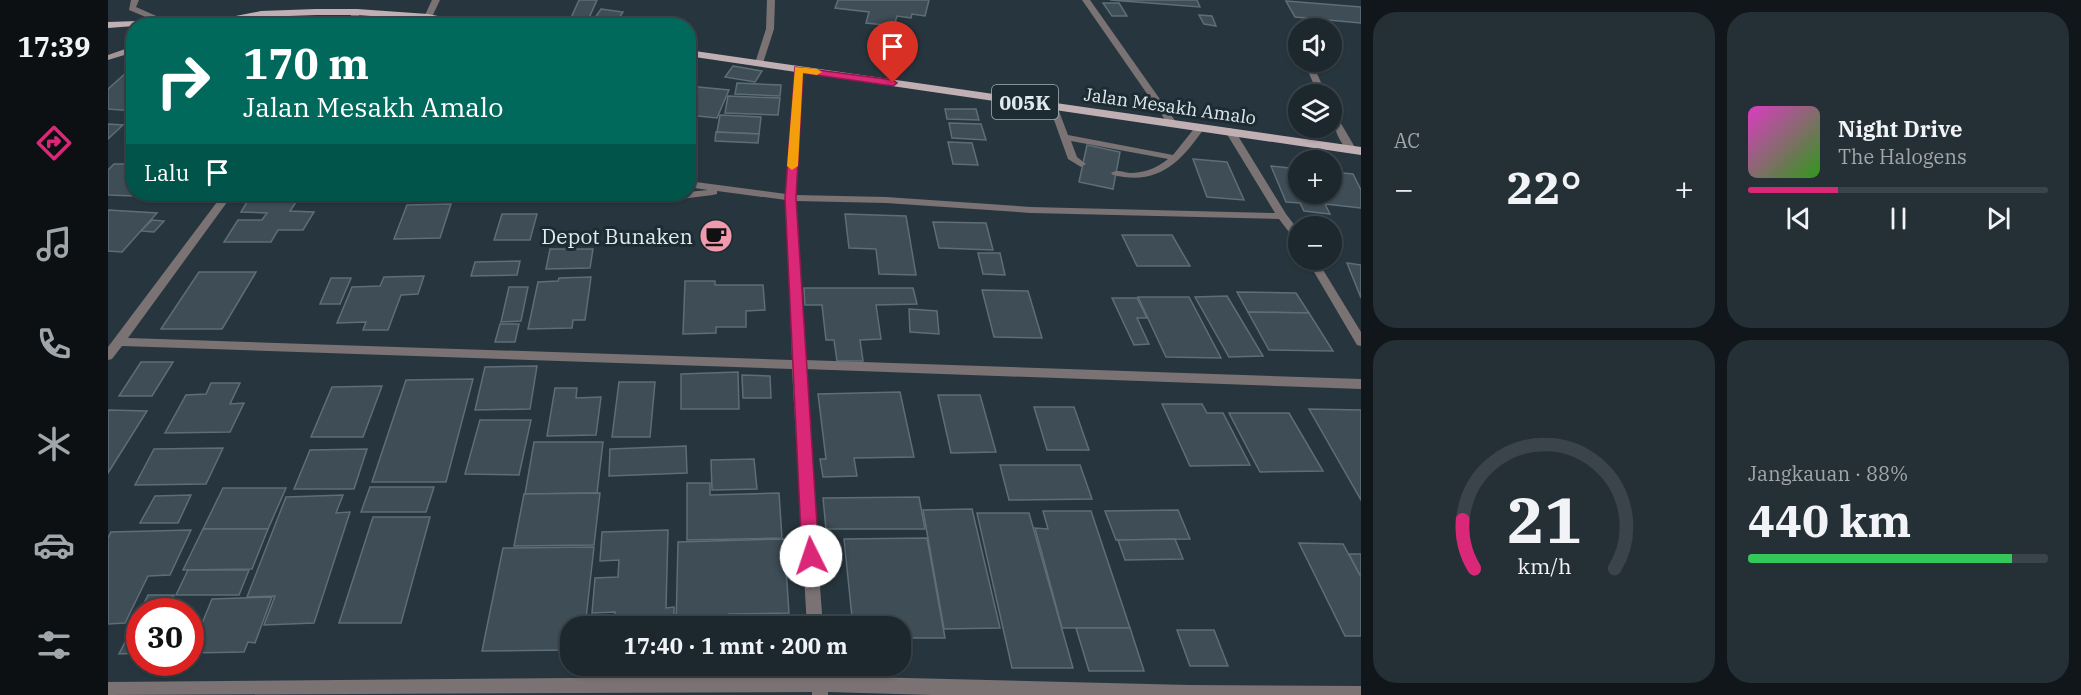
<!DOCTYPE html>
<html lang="id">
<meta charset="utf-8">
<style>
body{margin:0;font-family:"IBM Plex Serif",serif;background:#253036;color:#f1f3f6;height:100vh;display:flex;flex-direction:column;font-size:22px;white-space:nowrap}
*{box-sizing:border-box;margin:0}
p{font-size:20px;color:#a0a6aa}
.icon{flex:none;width:33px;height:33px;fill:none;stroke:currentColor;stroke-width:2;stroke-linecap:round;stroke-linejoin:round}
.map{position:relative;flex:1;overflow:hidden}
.drawer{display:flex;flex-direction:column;gap:12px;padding:12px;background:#101619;width:720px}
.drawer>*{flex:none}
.banner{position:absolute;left:18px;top:18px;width:570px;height:183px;border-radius:24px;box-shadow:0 2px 4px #0004,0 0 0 2px #3b444a;background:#00695c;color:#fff;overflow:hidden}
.buttons{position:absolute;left:1180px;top:18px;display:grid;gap:12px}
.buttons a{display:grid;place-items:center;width:54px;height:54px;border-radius:50%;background:#1d282e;box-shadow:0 2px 4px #0004,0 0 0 2px #3b444a;font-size:30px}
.speed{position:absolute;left:18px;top:598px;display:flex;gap:12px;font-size:30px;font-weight:700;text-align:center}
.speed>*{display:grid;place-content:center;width:78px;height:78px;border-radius:50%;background:#1d282e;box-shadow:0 2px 4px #0004,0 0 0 2px #3b444a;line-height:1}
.speed .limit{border:9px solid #d22;background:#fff;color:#111}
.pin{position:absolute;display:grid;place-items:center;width:51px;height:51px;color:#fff;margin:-62px -26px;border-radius:50% 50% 50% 0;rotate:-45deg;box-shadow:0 0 6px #0007}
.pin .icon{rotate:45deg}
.me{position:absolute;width:66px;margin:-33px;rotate:356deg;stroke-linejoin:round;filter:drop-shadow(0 0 4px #0008)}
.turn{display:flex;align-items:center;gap:21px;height:126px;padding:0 18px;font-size:27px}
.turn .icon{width:78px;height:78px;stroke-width:2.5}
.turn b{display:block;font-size:42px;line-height:51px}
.then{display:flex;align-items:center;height:57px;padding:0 18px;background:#0003;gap:12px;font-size:22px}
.big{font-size:45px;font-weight:700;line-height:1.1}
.drawer .widget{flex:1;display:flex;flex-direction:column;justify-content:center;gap:9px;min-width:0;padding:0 21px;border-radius:24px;background:#253036}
.drawer .dial{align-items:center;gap:0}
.dial svg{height:156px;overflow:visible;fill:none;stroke:#3b444a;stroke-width:7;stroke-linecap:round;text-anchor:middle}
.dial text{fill:#f1f3f6;stroke:none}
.song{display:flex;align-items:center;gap:18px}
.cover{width:72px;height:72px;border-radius:9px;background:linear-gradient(135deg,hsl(310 70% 55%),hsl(110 70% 35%))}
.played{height:6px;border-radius:3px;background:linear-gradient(90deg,#db2777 30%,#3b444a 30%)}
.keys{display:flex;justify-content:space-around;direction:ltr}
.heat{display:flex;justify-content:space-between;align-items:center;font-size:33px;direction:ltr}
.charge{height:9px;border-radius:4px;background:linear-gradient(90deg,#34c759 88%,#3b444a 0)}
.drawer .tiles{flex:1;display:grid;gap:12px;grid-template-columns:repeat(2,1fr)}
.trip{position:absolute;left:452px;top:616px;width:351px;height:60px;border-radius:24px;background:#1d282e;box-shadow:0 2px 4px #0004,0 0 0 2px #3b444a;font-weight:700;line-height:60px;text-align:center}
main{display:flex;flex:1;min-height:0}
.menu{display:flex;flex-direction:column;width:108px;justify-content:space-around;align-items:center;background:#0c1012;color:#a0a6aa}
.menu .icon{width:42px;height:42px}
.menu .current{color:#db2777}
.menu b{font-size:27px;color:#f1f3f6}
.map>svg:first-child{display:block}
.building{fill:#3e4d56;stroke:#5e6e77;stroke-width:1.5}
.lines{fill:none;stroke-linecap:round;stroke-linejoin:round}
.service{fill:#7b7274;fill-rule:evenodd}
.minor{fill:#7b7274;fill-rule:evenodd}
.secondary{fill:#a39597;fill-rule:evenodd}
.primary{fill:#c1b0b3;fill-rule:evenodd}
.route{fill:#db2777;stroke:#8e194d;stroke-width:1.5}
.slow{fill:#f59e0b}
.labels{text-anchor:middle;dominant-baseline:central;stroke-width:6;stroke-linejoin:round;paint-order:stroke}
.far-street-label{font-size:18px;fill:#e0eaef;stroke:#1d2c33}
.shield{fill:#1d2c33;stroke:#a6b1b7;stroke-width:1.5}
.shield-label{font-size:20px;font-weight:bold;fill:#e0eaef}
.poi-label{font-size:21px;fill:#e0eaef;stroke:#1d2c33;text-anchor:end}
</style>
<main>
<nav class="menu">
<b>17:39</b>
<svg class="icon current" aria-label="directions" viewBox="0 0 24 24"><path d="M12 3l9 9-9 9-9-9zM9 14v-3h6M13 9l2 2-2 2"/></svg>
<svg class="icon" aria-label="music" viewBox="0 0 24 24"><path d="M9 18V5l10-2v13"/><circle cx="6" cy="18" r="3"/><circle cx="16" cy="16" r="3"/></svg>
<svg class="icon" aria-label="phone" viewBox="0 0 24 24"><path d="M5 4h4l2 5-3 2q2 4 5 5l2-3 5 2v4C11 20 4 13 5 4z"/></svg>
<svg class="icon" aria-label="climate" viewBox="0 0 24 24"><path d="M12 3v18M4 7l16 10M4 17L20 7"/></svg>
<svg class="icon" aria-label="car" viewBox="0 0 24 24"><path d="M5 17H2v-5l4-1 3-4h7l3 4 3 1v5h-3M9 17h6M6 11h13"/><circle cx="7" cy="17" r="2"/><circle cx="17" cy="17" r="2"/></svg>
<svg class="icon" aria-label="filters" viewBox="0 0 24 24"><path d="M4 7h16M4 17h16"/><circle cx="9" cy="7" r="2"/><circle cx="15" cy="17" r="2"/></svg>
</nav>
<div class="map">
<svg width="1253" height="695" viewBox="0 0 1253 695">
<rect width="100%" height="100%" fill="#27363e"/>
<g class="building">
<polygon points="471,0 489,0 481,18 463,18"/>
<polygon points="730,0 821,0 817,16 804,14 803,18 789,16 786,26 758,23 761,12 727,8"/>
<polygon points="1002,0 1089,0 1092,7"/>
<polygon points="1178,1 1253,7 1253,23 1187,17"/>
<polygon points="995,3 1011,3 1019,16 1004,16"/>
<polygon points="493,9 515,12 506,26 482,25"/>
<polygon points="1091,15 1104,16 1108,26 1096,24"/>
<polygon points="625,66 654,71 647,82 617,77"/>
<polygon points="18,73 26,73 26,111 0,109 0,89"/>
<polygon points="629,83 673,85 672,96 627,94"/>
<polygon points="580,86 621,90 609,118 580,115"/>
<polygon points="620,96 672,98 670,115 617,113"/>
<polygon points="837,109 868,109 871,120 839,119"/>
<polygon points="612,115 653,117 651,134 609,132"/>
<polygon points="841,123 873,124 878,140 844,138"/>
<polygon points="0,124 15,125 0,139"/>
<polygon points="608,132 651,134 650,143 607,141"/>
<polygon points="840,142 864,143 870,165 845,164"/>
<polygon points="979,145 1012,152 1005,189 971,182"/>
<polygon points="1085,159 1119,162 1136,200 1099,197"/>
<polygon points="6,164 26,164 26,194 30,194 27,196 0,195 0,170"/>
<polygon points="1163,166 1191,169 1191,194 1224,194 1224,172 1245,174 1253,190 1253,208 1217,204 1222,214 1196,211 1192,203 1178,202"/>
<polygon points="139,202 188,202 182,211 206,212 195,230 170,230 163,242 116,242 130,220 154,220 159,213 133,212"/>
<polygon points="343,204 332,238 286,239 299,205"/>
<polygon points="0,210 49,213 14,252 0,251"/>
<polygon points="394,214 429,214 422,240 386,240"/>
<polygon points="737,214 798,216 808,275 771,274 768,249 741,248"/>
<polygon points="44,220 56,221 46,232 33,231"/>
<polygon points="825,222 878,223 885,250 831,248"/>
<polygon points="1014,235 1064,235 1082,266 1029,266"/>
<polygon points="442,249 485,249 482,268 438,269"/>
<polygon points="870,253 892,253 897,275 875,274"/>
<polygon points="412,261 409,275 363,276 367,262"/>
<polygon points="1239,263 1253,265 1253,298"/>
<polygon points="91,272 148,272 114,329 53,329"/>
<polygon points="316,276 310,294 293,295 280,330 255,330 258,322 229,323 244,287 272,286 276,277"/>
<polygon points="483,277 477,320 465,320 464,328 420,329 430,282 450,281 451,278"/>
<polygon points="223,278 243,278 232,304 212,304"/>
<polygon points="577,281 607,281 607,285 655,285 657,310 638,311 638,327 608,327 608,333 575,334"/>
<polygon points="401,287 420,287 413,321 393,322"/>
<polygon points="696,288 805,288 809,304 768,305 773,339 752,340 755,361 729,361 726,340 718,340 714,305 697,305"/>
<polygon points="874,290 920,291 934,338 886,337"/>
<polygon points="1129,292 1188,293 1201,313 1140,312"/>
<polygon points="1119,296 1155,356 1121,357 1087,297"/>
<polygon points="1030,297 1081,297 1113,358 1058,357"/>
<polygon points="1004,298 1029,298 1039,318 1029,318 1041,344 1026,345"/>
<polygon points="801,309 829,311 831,334 802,332"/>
<polygon points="1140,312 1201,313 1225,351 1161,350"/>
<polygon points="392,324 411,324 407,342 387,342"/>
<polygon points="33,362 65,362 44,396 11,396"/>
<polygon points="429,366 422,409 367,410 377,367"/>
<polygon points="630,372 631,409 573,409 573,374"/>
<polygon points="634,375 662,376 663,398 635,398"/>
<polygon points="365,379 338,482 264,482 298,380"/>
<polygon points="511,382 547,382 542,437 504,437"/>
<polygon points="103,383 132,383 122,404 136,403 122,432 57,433 78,395 98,394"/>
<polygon points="274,386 255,437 203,437 224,387"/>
<polygon points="447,388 469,388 468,398 493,397 488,435 439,436"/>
<polygon points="792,392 806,457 746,458 749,476 715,477 712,459 718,459 710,394"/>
<polygon points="830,395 872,395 888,452 843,453"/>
<polygon points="1054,404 1094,404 1099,413 1115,413 1142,465 1082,466"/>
<polygon points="926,407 966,407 981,450 939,450"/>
<polygon points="1201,409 1253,410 1253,500"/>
<polygon points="0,410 39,411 0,473"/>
<polygon points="1121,413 1181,413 1215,471 1152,472"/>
<polygon points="372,420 423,420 411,475 357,474"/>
<polygon points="426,442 495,442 489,493 417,494"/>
<polygon points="578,446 579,473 501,476 502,449"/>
<polygon points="115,448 98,484 27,485 46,449"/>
<polygon points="259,449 246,489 186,489 202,450"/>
<polygon points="646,459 649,489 604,490 603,460"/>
<polygon points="892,465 972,465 984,499 901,500"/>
<polygon points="579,483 602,483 602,495 671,493 674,538 579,540"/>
<polygon points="262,487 326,487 318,512 253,512"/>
<polygon points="115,488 178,488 160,529 95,529"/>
<polygon points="492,493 486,545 406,546 416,494"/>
<polygon points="83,495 70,523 32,523 47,496"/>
<polygon points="235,495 228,513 242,512 206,623 156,625 167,596 139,597 178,497"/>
<polygon points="811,497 817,529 718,529 715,498"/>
<polygon points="864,509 892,628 836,629 815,510"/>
<polygon points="1070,510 1082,539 1008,540 997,511"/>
<polygon points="935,511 983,511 1022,628 954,628 927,528 940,529"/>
<polygon points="869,513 921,513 965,668 904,668"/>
<polygon points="265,517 322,517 293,623 231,623"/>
<polygon points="95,529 160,529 144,569 75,570"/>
<polygon points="83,530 62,575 40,576 17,623 0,624 0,538 3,532"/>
<polygon points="560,530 558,608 566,607 566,627 506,627 507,612 484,613 487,578 510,577 511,560 492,561 494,532"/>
<polygon points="819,538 837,638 792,638 792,627 745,627 736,539"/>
<polygon points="676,539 681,613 621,614 621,627 568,627 570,542"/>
<polygon points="1067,539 1075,559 1017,560 1010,540"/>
<polygon points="1191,543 1235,544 1253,577 1253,636 1237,636"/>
<polygon points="486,547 477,627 462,627 462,650 374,651 395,548"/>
<polygon points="1241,554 1253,554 1253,577"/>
<polygon points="80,570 141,570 131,595 68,595"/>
<polygon points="40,595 66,595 58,612 32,612"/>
<polygon points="164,597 147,643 140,642 136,652 82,653 104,599"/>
<polygon points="32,613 32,653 11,654"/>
<polygon points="968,628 1022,628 1036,671 981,671"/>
<polygon points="1069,630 1106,630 1120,666 1082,666"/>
</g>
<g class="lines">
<path class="service" d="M 945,103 L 949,106 L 960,135 L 1065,155 L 1089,125 L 1092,124 L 1097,127 C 1073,162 1051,186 1005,175 L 1003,173 C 1010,169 1014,172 1022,173 C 1036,173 1049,168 1060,159 L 963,141 L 969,157 L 978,164 L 973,167 L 960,159 L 941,106 Z"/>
<g class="minor">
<polygon points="23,0 31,0 28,7 64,23 57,25 21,10"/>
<polygon points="324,0 332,0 323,19 317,19 316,17"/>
<polygon points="659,0 667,0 666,29 655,63 651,65 647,63 658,29"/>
<polygon points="974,0 982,0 1068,122 1066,124 1060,124"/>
<polygon points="246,10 253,12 245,26 237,26"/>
<polygon points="1196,62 1204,62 1218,94 1210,94"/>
<polygon points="687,67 694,69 688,195 778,197 923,207 1167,213 1117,131 1122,128 1127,131 1178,214 1191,231 1191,241 1187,240 1171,219 923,213 778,203 688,201 696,360 1253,379 1253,389 696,369 715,627 699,627 684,369 14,346 4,359 0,360 0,347 115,194 125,194 20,338 684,360 678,200 609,191 609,194 605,195 564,200 508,197 503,194 580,194 580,192 600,190 580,187 580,181 678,194"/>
<path d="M 1224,112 L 1228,115 L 1248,149 L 1246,151 L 1243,152 C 1232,146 1224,125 1224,112 Z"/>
<polygon points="1199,260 1209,260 1253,332 1253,346 1249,345"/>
<polygon points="702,666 718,666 719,676 1081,685 1253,686 1253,695 824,695 720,692 720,695 704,695 704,692 0,695 0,682 703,676"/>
</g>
<polygon class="secondary" points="23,47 26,47 26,52 0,60 0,55"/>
<g class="primary">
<polygon points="208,9 249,9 320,14 379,26 354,26 320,20 249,15 208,15 153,17 109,26 26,26 0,28 0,22 60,20 97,22 153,11"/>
<polygon points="580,50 1253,147 1253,155 580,56"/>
</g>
</g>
<polygon class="route" points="687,67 785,80 789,83 785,86 695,73 688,198 711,556 709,561 703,563 697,561 694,556 677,198"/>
<polygon class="slow" points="687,67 709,69 714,72 709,75 695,73 690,166 684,170 679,166"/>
<defs>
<symbol id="cafe-disc" viewBox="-11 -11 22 22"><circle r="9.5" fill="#f29aad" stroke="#1d2c33"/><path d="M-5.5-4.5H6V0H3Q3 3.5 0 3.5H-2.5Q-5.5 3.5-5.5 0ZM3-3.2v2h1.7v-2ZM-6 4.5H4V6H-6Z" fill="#111"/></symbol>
</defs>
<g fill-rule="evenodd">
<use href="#cafe-disc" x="589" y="217" width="38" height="38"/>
</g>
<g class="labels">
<g class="far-street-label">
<text transform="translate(1062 106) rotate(8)">Jalan Mesakh Amalo</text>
</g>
<rect class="shield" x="884" y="85" width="66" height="34" rx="4.5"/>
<g class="shield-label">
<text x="917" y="102">005K</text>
</g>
<g class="poi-label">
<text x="585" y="236">Depot Bunaken</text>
</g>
</g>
</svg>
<div class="buttons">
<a><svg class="icon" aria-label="sound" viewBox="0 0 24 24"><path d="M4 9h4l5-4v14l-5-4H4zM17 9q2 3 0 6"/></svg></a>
<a><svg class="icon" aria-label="layers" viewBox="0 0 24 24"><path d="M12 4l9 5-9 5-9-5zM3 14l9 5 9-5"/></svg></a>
<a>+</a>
<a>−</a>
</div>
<div class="speed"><div class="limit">30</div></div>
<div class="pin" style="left:785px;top:83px;background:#d93025"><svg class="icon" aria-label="arrive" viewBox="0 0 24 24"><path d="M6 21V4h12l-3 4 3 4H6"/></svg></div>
<svg class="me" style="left:703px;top:556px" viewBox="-20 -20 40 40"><circle r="19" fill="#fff"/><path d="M0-13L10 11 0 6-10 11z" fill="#db2777"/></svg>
<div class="trip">17:40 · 1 mnt · 200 m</div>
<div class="banner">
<div class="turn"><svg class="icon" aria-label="right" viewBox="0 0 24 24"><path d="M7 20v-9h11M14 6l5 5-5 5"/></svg><div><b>170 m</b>Jalan Mesakh Amalo</div></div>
<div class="then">Lalu<svg class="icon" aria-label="arrive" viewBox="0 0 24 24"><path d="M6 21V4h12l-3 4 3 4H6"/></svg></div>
</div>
</div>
<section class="drawer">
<div class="tiles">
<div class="widget"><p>AC</p>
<div class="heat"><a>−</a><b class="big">22°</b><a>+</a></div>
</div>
<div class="widget">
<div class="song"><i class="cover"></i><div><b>Night Drive</b><p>The Halogens</p></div></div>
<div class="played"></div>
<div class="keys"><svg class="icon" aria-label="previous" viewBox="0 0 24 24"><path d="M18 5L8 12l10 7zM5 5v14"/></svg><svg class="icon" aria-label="pause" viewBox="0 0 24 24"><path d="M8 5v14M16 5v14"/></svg><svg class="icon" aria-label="next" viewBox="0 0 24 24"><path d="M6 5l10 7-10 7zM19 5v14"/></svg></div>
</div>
<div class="widget dial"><svg viewBox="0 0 100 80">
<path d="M14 69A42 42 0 1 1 86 69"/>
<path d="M14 69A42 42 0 0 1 8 44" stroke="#db2777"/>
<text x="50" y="56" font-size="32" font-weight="700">21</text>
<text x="50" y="72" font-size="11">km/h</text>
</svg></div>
<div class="widget"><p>Jangkauan · 88%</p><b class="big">440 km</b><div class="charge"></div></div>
</div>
</section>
</main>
